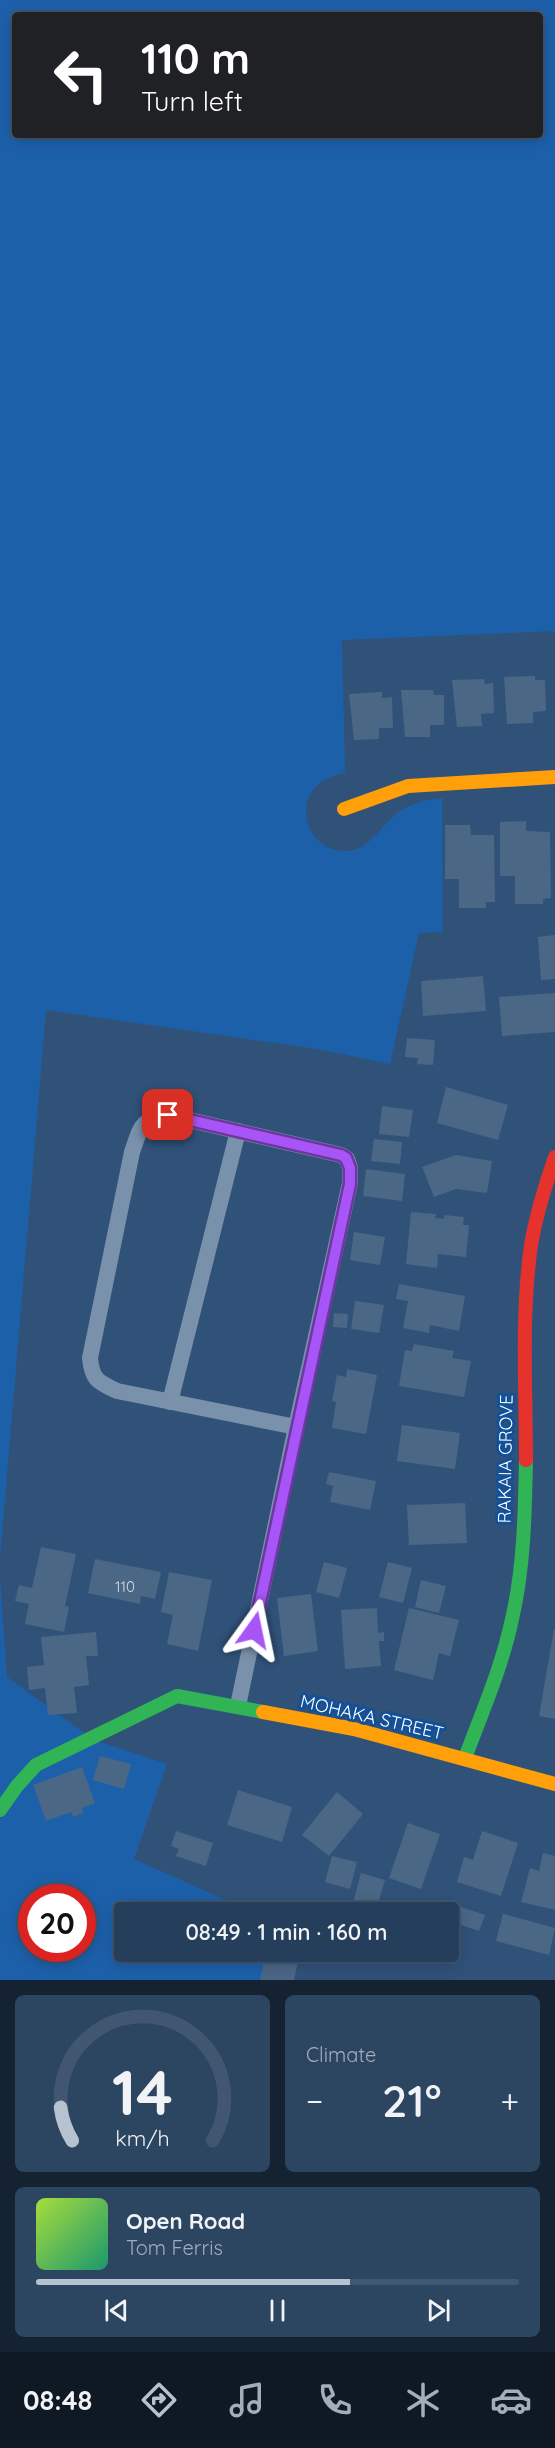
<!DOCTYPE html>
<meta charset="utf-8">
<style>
body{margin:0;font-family:Quicksand,sans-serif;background:#2c4561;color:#f1f3f6;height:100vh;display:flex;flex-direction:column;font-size:22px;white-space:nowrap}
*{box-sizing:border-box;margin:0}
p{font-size:20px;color:#a3aebb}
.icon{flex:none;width:33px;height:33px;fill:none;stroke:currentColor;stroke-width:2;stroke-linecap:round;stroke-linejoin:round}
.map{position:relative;height:1980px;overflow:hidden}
.drawer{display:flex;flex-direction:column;gap:15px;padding:15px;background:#142232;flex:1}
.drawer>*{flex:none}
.guide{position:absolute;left:12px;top:12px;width:531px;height:126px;border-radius:6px;box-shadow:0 3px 15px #0003,0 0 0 2px #415771;background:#202124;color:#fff;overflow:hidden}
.speed{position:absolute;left:18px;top:1884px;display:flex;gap:12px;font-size:30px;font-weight:700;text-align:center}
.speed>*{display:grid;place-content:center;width:78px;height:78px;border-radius:50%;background:#243e5b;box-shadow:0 3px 15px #0003,0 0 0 2px #415771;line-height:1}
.speed .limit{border:9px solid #d22;background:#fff;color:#111}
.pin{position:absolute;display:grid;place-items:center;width:51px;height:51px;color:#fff;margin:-26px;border-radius:12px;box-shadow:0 3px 9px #0006}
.me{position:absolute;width:66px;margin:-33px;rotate:12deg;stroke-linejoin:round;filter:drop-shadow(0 0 4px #0008)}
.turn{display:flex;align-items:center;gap:21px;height:126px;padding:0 30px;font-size:27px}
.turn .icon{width:78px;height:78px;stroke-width:2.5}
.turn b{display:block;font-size:42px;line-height:51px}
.big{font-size:45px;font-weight:600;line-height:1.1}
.drawer .tile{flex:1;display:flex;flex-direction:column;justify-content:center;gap:9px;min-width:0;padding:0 21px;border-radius:9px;background:#2c4561}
.drawer .dial{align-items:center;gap:0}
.dial svg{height:156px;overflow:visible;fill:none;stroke:#415771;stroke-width:7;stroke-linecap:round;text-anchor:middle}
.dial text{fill:#f1f3f6;stroke:none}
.song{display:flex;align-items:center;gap:18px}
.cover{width:72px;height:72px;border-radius:9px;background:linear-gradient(135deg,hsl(80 70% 55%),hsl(160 70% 35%))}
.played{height:6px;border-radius:3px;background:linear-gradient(90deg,#b7c2d0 65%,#415771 65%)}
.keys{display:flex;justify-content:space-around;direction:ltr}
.heat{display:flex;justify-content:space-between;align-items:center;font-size:33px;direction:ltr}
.drawer .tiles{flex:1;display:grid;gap:15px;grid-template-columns:1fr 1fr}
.tile:last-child{grid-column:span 2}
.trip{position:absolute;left:114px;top:1902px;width:345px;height:60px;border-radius:6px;background:#243e5b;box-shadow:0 3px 15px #0003,0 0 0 2px #415771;font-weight:600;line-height:60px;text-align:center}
.tab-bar{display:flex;height:96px;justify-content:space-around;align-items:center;background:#0e1924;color:#a3aebb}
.tab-bar .icon{width:42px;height:42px}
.tab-bar .selected{color:#b7c2d0}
.tab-bar b{font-size:27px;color:#f1f3f6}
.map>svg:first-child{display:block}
.green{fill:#1d60aa;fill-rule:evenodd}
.building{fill:#4b6786}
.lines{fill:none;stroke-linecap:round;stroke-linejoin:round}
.lane{stroke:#7a91ab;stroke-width:16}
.fast{stroke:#30b455;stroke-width:14}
.slow{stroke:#ff9f0a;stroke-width:14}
.jam{stroke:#e5322d;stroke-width:14}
.route-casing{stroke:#6d37a1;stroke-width:15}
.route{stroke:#a855f7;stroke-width:10}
.labels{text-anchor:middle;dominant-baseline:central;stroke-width:6;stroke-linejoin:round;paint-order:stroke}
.number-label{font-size:15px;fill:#d2d9e1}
.street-label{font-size:18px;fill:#fff;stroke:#125097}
</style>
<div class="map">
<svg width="555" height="1980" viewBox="0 0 555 1980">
<rect width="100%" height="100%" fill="#305279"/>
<g class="green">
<path d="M 0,0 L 555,0 L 555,631 L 342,640 L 345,773 C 284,783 302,854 348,851 C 370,850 384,821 402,810 C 415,802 427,800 442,798 L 443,932 L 419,933 L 390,1064 L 317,1049 L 46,1010 L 0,1559 ZM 15,15 L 540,15 L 540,135 L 15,135 Z"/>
<path d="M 0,1578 L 7,1677 L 94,1740 L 167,1764 L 134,1859 L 252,1912 L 124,1912 L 124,1952 L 286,1952 L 277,1980 L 0,1980 ZM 32,1898 L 82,1898 L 82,1948 L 32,1948 Z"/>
</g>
<g class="building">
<polygon points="535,676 535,680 545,680 546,711 533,712 533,723 507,724 504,677"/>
<polygon points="484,679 485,684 493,683 494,713 481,714 482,726 457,727 452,680"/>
<polygon points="401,690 433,690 434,695 444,695 444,725 430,725 430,737 405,737"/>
<polygon points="382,692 382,698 392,697 393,728 379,728 379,739 354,740 349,694"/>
<polygon points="526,821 526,831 550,832 551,898 543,899 543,904 515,904 515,876 500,876 500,822"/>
<polygon points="445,825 470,825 471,835 494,835 495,902 486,902 486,908 459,908 459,879 445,879"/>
<polygon points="555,935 555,979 541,980 538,937"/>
<polygon points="483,976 486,1011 423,1016 421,981"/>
<polygon points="555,993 555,1032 502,1036 499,997"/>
<polygon points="407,1038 435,1040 433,1065 417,1064 418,1058 405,1057"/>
<polygon points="446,1087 508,1105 498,1140 437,1123"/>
<polygon points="382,1106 413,1110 409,1137 379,1134"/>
<polygon points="374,1139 402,1142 400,1164 371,1161"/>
<polygon points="456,1155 492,1161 487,1193 456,1189 434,1197 422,1167"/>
<polygon points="366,1169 405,1174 402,1201 363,1196"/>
<polygon points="411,1212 436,1214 435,1218 444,1219 444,1215 464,1217 463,1225 469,1225 466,1257 438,1254 437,1268 406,1264"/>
<polygon points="354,1232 385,1237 380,1265 350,1260"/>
<polygon points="399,1284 465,1296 459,1331 430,1325 429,1333 403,1328 408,1301 396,1299"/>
<polygon points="355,1301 384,1305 379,1333 351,1329"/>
<polygon points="334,1313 348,1314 347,1328 333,1327"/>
<polygon points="414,1344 454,1351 452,1358 471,1361 464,1397 399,1386 405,1350 412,1351"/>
<polygon points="347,1369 377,1375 366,1434 332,1428 336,1402 332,1401 337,1375 346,1377"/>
<polygon points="402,1425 460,1433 455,1469 397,1461"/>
<polygon points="329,1472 376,1481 370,1510 330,1502 333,1486 326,1484"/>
<polygon points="465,1503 467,1543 409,1545 407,1505"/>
<polygon points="41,1547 76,1554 65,1606 69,1607 64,1632 25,1624 29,1604 15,1601 19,1585 32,1588"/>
<polygon points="95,1559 161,1572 155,1599 141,1596 140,1604 88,1593"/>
<polygon points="324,1562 347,1568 339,1598 316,1592"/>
<polygon points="388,1562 412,1568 403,1603 379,1597"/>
<polygon points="169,1572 212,1580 198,1651 167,1644 173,1615 161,1612"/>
<polygon points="421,1580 446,1586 439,1613 415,1607"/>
<polygon points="311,1594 318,1651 284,1656 277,1598"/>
<polygon points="377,1608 378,1633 384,1632 384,1641 379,1641 381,1666 345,1669 341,1610"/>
<polygon points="409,1608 459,1620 450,1656 439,1653 433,1680 394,1670"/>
<polygon points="554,1629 555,1630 555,1719 539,1716"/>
<polygon points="96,1632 98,1656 86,1656 89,1685 74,1687 77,1713 48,1715 45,1688 29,1690 27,1667 44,1665 41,1637"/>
<polygon points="100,1756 131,1764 124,1789 93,1780"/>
<polygon points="82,1767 95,1803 82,1808 84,1813 73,1817 71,1812 46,1821 33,1785"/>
<polygon points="238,1790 292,1807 282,1842 227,1825"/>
<polygon points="337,1792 363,1814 329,1856 302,1835"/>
<polygon points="408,1823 440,1834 421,1889 389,1878"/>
<polygon points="176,1831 213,1843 206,1866 176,1856 179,1849 171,1846"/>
<polygon points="482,1831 518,1843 501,1896 457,1882 464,1857 473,1860"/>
<polygon points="543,1853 555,1856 555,1910 521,1902 530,1868 539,1871"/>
<polygon points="332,1856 357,1862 350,1889 325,1882"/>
<polygon points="361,1873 385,1880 376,1910 353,1903"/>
<polygon points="441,1900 485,1915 479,1931 461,1925 460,1929 448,1926 448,1912 437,1912"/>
<polygon points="503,1914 555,1928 549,1955 496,1941"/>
<polygon points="266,1952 300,1952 294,1980 260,1980"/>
</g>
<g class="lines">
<g class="lane">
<polyline points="170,1402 238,1131"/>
<path d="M 238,1706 L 296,1427 L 350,1183 L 350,1168 L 347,1159 L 341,1155 L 168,1115 C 140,1119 141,1127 132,1152 L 90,1358 C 92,1380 98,1382 117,1391 L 296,1427"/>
</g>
<g class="fast">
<path d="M 465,1758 C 482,1712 502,1667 512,1619 C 524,1568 525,1512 526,1460"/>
<polyline points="0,1810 17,1786 36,1765 177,1696 263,1712"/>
</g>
<g class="slow">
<polyline points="344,809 408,786 555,777"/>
<polyline points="263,1712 354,1729 555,1784"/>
</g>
<path class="jam" d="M 526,1460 C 526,1388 521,1316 531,1245 C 536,1215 545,1186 555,1157"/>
</g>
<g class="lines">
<defs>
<polyline id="route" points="168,1115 341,1155 346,1158 350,1168 350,1184 254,1630"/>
</defs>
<use href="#route" class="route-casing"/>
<use href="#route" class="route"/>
</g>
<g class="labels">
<g class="number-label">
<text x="125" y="1586">110</text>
</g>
<g class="street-label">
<text transform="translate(505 1459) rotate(-89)">RAKAIA GROVE</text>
<text transform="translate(372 1717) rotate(13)">MOHAKA STREET</text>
</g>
</g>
</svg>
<div class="speed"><div class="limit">20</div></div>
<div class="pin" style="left:168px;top:1115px;background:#d93025"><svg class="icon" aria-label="arrive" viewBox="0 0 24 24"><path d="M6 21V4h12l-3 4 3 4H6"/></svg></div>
<svg class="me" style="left:254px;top:1630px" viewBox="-20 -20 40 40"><path d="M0-17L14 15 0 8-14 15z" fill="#a855f7" stroke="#fff" stroke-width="4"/></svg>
<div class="trip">08:49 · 1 min · 160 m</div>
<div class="guide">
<div class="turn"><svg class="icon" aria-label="left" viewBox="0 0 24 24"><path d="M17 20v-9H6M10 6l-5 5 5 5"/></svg><div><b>110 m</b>Turn left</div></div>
</div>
</div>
<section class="drawer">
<div class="tiles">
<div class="tile dial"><svg viewBox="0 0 100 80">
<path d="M14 69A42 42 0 1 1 86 69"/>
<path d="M14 69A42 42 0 0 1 8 52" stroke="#b7c2d0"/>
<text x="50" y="56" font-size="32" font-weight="700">14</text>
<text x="50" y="72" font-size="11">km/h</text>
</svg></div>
<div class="tile"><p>Climate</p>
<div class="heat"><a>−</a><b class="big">21°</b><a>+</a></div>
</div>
<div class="tile">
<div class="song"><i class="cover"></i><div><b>Open Road</b><p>Tom Ferris</p></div></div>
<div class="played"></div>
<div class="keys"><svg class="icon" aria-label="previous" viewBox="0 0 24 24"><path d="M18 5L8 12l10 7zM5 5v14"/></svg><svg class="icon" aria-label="pause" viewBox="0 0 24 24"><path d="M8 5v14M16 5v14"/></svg><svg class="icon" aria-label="next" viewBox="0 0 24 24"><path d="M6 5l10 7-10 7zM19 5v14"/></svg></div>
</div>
</div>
</section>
<nav class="tab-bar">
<b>08:48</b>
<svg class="icon selected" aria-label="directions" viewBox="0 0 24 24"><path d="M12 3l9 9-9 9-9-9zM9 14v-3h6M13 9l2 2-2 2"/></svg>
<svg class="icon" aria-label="music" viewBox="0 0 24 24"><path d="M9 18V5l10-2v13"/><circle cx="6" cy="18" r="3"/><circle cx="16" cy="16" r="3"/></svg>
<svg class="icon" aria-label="phone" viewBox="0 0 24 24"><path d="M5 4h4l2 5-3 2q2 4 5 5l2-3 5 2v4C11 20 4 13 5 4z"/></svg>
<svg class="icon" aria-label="climate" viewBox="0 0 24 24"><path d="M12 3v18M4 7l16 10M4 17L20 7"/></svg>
<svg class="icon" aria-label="car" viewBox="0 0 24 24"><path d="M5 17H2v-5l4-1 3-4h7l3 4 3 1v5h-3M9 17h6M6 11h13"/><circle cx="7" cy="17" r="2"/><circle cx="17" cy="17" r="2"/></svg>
</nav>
